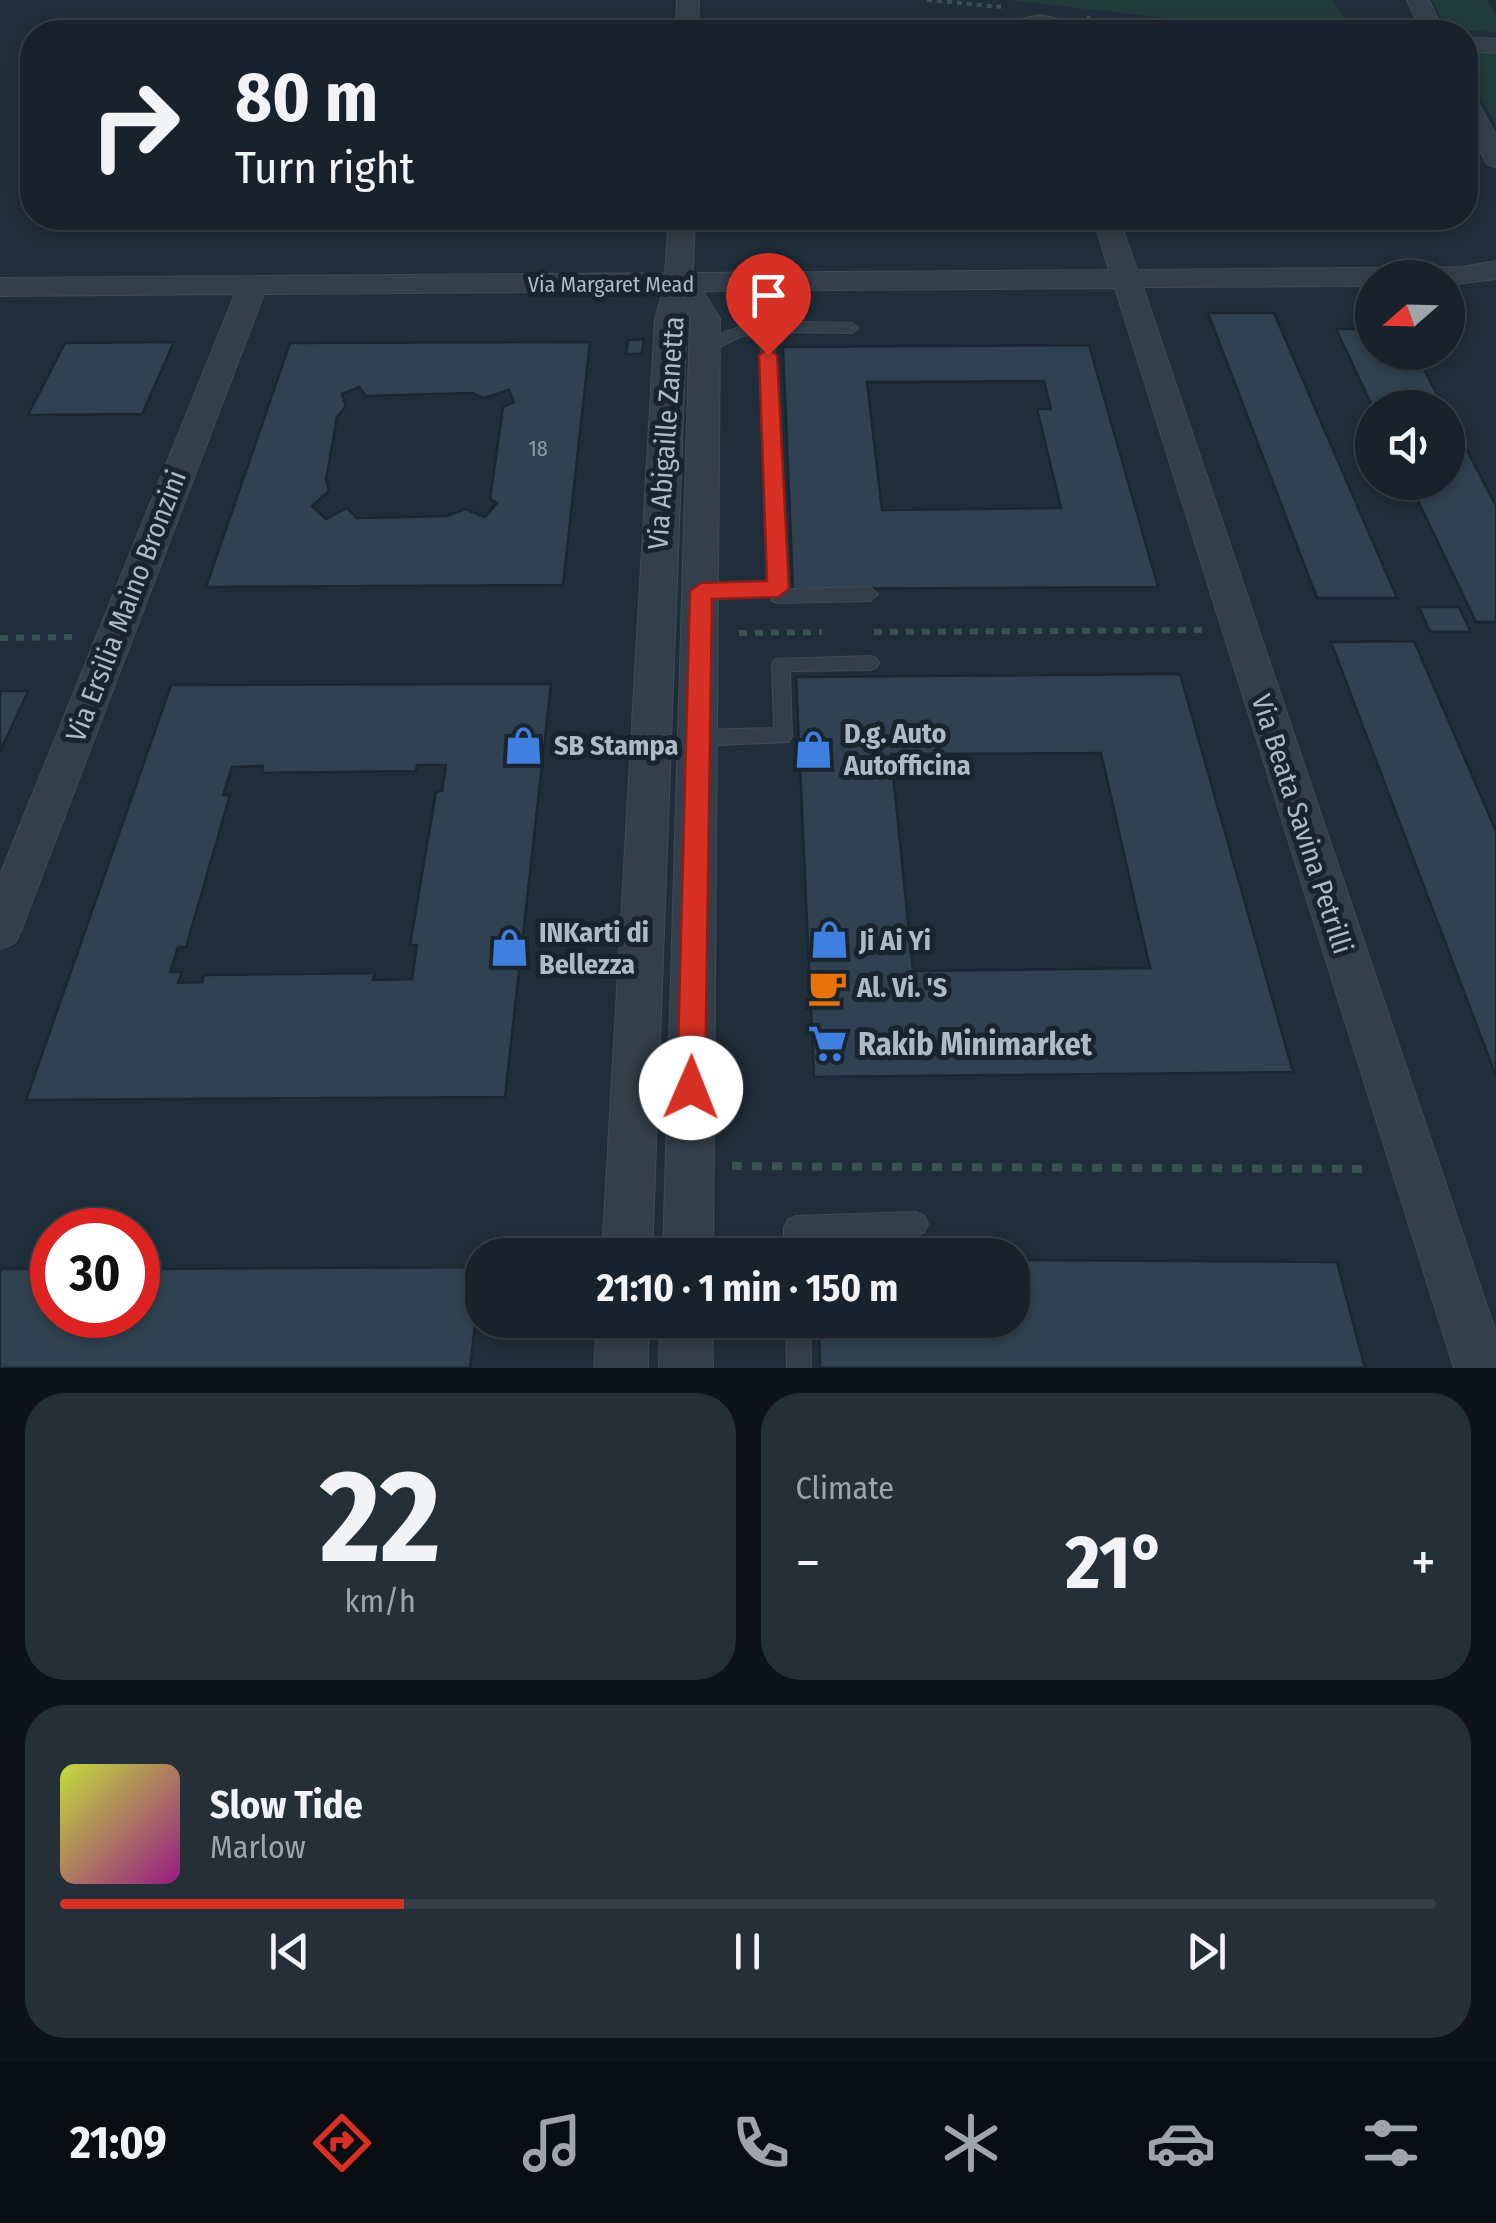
<!DOCTYPE html>
<meta charset="utf-8">
<style>
body{margin:0;font-family:"Fira Sans Condensed",sans-serif;background:#242f38;color:#f1f3f6;height:100vh;display:flex;flex-direction:column;font-size:38px;white-space:nowrap}
*{box-sizing:border-box;margin:0}
p{font-size:32px;color:#9ea4a9}
.icon{flex:none;width:55px;height:55px;fill:none;stroke:currentColor;stroke-width:2;stroke-linecap:round;stroke-linejoin:round}
.map{position:relative;height:1368px;overflow:hidden}
.drawer{display:flex;flex-direction:column;gap:25px;padding:25px;background:#0d1318;flex:1}
.drawer>*{flex:none}
.guide{position:absolute;left:20px;top:20px;width:1458px;height:210px;border-radius:40px;box-shadow:0 5px 15px #0003,0 0 0 2px #363f48;background:#17222c;color:#f1f3f6;overflow:hidden}
.needle{width:65px;rotate:250deg}
.controls{position:absolute;left:1355px;top:260px;display:grid;gap:20px}
.controls a{display:grid;place-items:center;width:110px;height:110px;border-radius:50%;background:#17222c;box-shadow:0 5px 15px #0003,0 0 0 2px #363f48;font-size:50px}
.speed{position:absolute;left:30px;top:1208px;display:flex;gap:20px;font-size:50px;font-weight:700;text-align:center}
.speed>*{display:grid;place-content:center;width:130px;height:130px;border-radius:50%;background:#17222c;box-shadow:0 5px 15px #0003,0 0 0 2px #363f48;line-height:1}
.speed .limit{border:15px solid #d22;background:#fff;color:#111}
.pin{position:absolute;display:grid;place-items:center;width:85px;height:85px;color:#fff;margin:-102px -42px;border-radius:50% 50% 50% 0;rotate:-45deg;box-shadow:0 0 10px #0007}
.pin .icon{rotate:45deg}
.me{position:absolute;width:110px;margin:-55px;rotate:1deg;stroke-linejoin:round;filter:drop-shadow(0 0 8px #0008)}
.turn{display:flex;align-items:center;gap:35px;height:210px;padding:0 50px;font-size:45px}
.turn .icon{width:130px;height:130px;stroke-width:2.5}
.turn b{display:block;font-size:70px;line-height:85px}
.big{font-size:75px;font-weight:700;line-height:1.1}
.drawer .card{flex:1;display:flex;flex-direction:column;justify-content:center;gap:15px;min-width:0;padding:0 35px;border-radius:40px;background:#242f38}
.drawer .dial{align-items:center;gap:0}
.dial b{font-size:130px;line-height:1}
.song{display:flex;align-items:center;gap:30px}
.cover{width:120px;height:120px;border-radius:15px;background:linear-gradient(135deg,hsl(70 70% 55%),hsl(310 70% 35%))}
.played{height:10px;border-radius:5px;background:linear-gradient(90deg,#d93025 25%,#363f48 25%)}
.keys{display:flex;justify-content:space-around;direction:ltr}
.heat{display:flex;justify-content:space-between;align-items:center;font-size:55px;direction:ltr}
.drawer .tiles{flex:1;display:grid;gap:25px;grid-template-columns:1fr 1fr}
.card:last-child{grid-column:span 2}
.trip{position:absolute;left:465px;top:1238px;width:565px;height:100px;border-radius:40px;background:#17222c;box-shadow:0 5px 15px #0003,0 0 0 2px #363f48;font-weight:700;line-height:100px;text-align:center}
.dock{display:flex;height:160px;justify-content:space-around;align-items:center;background:#090e12;color:#9ea4a9}
.dock .icon{width:70px;height:70px}
.dock .current{color:#d93025}
.dock b{font-size:45px;color:#f1f3f6}
.map>svg:first-child{display:block}
.green{fill:#213b3a}
.building{fill:#304251;stroke:#1a2630;stroke-width:2.5;fill-rule:evenodd}
.lines{fill:none;stroke-linecap:round;stroke-linejoin:round}
.lane-casing{stroke:#3f4b56;stroke-width:2}
.street-casing{stroke:#3f4b56;stroke-width:2}
.path-far2{stroke:#395352;stroke-width:4;stroke-dasharray:5 5;stroke-linecap:butt}
.path-far1{stroke:#395352;stroke-width:6;stroke-dasharray:8 8;stroke-linecap:butt}
.path{stroke:#395352;stroke-width:8;stroke-dasharray:10 10;stroke-linecap:butt}
.lane{fill:#333f4a;fill-rule:evenodd}
.street{fill:#333f4a;fill-rule:evenodd}
.route{fill:#d93025;stroke:#8d1f18;stroke-width:2.5}
.labels{text-anchor:middle;dominant-baseline:central;stroke-width:10;stroke-linejoin:round;paint-order:stroke}
.far-street-label{font-size:22px;fill:#adbac7;stroke:#18242e}
.number-label{font-size:22px;fill:#8c9aa8}
.street-label{font-size:28px;fill:#adbac7;stroke:#18242e}
.poi-label{font-size:28px;font-weight:bold;fill:#adbac7;stroke:#18242e;text-anchor:start}
.near-poi-label{font-size:32px;font-weight:bold;fill:#adbac7;stroke:#18242e;text-anchor:start}
</style>
<div class="map">
<svg width="1496" height="1368" viewBox="0 0 1496 1368">
<rect width="100%" height="100%" fill="#1f2e3a"/>
<g class="green">
<polygon points="1009,0 1333,0 1354,32 1199,32 1191,21"/>
<polygon points="1432,0 1486,0 1496,16 1496,32 1447,30"/>
<polygon points="1467,50 1496,52 1496,126 1465,66"/>
</g>
<g class="building">
<polygon points="1208,313 1274,313 1397,598 1317,598"/>
<polygon points="1336,329 1372,329 1372,352 1415,352 1444,408 1373,408"/>
<polygon points="644,339 642,354 626,354 628,340"/>
<polygon points="174,342 142,414 28,415 65,343"/>
<path d="M 590,342 L 563,585 L 206,587 L 290,343 ZM 359,387 L 366,396 L 472,393 L 484,398 L 509,390 L 514,402 L 503,407 L 490,499 L 497,503 L 485,517 L 465,509 L 447,516 L 357,518 L 347,508 L 326,519 L 312,506 L 329,491 L 326,480 L 337,417 L 346,406 L 342,394 Z"/>
<path d="M 1089,345 L 1158,587 L 793,589 L 783,347 ZM 1044,381 L 1051,409 L 1037,409 L 1061,508 L 882,510 L 867,382 Z"/>
<polygon points="1448,414 1496,506 1496,622 1476,622 1409,482 1448,482"/>
<polygon points="1419,607 1459,607 1471,632 1430,632"/>
<polygon points="1414,641 1496,831 1496,1076 1331,642"/>
<path d="M 1180,674 L 1293,1072 L 814,1077 L 796,677 ZM 1101,753 L 1150,968 L 913,971 L 891,754 Z"/>
<path d="M 551,684 L 505,1097 L 26,1100 L 171,685 ZM 417,765 L 446,765 L 442,791 L 436,792 L 410,945 L 417,945 L 412,979 L 373,980 L 375,973 L 204,975 L 202,982 L 178,983 L 182,972 L 170,972 L 178,947 L 186,947 L 230,795 L 223,795 L 232,767 L 263,766 L 262,773 L 416,771 Z"/>
<polygon points="0,691 28,691 0,752"/>
<polygon points="1012,1260 1337,1262 1365,1368 820,1368 819,1320 1012,1320"/>
<polygon points="482,1267 470,1368 0,1368 0,1269 52,1269 52,1315 138,1315 138,1269"/>
</g>
<g class="lines">
<defs>
<g id="lane">
<path d="M 795,322 L 852,323 L 859,328 L 852,333 L 774,332 L 786,589 L 870,587 L 878,594 L 870,601 L 778,603 L 772,601 L 770,596 L 695,596 L 693,591 L 701,584 L 769,583 L 760,333 L 739,337 L 704,355 L 697,350 C 722,324 761,323 795,322 Z"/>
<polygon points="870,656 876,658 879,663 876,668 870,670 790,671 792,736 789,742 698,746 692,744 689,738 692,732 698,730 774,728 772,664 775,659"/>
<polygon points="916,1212 924,1216 928,1224 924,1232 916,1236 808,1239 808,1255 784,1255 784,1228 788,1220 796,1216"/>
<polygon points="786,1320 810,1320 811,1368 787,1368"/>
</g>
<g id="street">
<polygon points="677,0 699,0 698,32 676,32"/>
<polygon points="1407,0 1429,0 1444,32 1422,32"/>
<polygon points="1040,15 1063,20 1074,32 1051,32 1040,28 1033,32 1011,32 1017,20"/>
<polygon points="1465,37 1496,39 1496,53 1465,51"/>
<polygon points="1465,91 1473,93 1496,135 1496,167 1487,164 1465,122"/>
<polygon points="669,218 695,218 693,273 1109,270 1093,218 1119,218 1137,270 1462,267 1496,261 1496,279 1448,285 1448,278 1372,278 1372,286 1143,287 1496,1333 1496,1368 1454,1368 1115,288 703,291 720,319 713,1255 663,1255 690,319 687,310 652,1255 602,1255 655,319 663,291 264,294 22,928 15,943 0,949 0,875 235,294 0,296 0,278 665,273"/>
<polygon points="597,1320 649,1320 648,1368 594,1368"/>
<polygon points="660,1320 712,1320 713,1368 659,1368"/>
</g>
</defs>
<use href="#lane" class="lane-casing"/>
<use href="#street" class="street-casing"/>
<g class="path-far2">
<polyline points="927,0 1001,7"/>
<polyline points="1087,17 1109,32"/>
</g>
<g class="path-far1">
<polyline points="874,632 1202,630"/>
<polyline points="739,633 822,632"/>
<polyline points="0,638 73,637"/>
</g>
<polyline class="path" points="732,1166 1369,1169"/>
<use href="#lane" class="lane"/>
<use href="#street" class="street"/>
</g>
<polygon class="route" points="768,349 777,355 789,589 778,597 712,599 705,1088 701,1098 691,1102 681,1098 677,1088 690,591 701,583 767,581 759,355"/>
<defs>
<symbol id="shop-bare" viewBox="-9 -9 18 18"><path d="M-5-2.5h2.3a2.7 3.5 0 0 1 5.4 0H5L5.5 6h-11ZM-1.5-2.5h3a1.5 2.3 0 0 0-3 0Z" fill="#3f7fe0" stroke="#18242e" stroke-width="2.5" paint-order="stroke"/></symbol>
<symbol id="cafe-bare" viewBox="-9 -9 18 18"><path d="M-5.5-4.5H6V0H3Q3 3.5 0 3.5H-2.5Q-5.5 3.5-5.5 0ZM3-3.2v2h1.7v-2ZM-6 4.5H4V6H-6Z" fill="#e8710a" stroke="#18242e" stroke-width="2.5" paint-order="stroke"/></symbol>
<symbol id="supermarket-bare" viewBox="-9 -9 18 18"><path d="M-6-5.5h2.5l.6 2H6L4.5 2H-2.5L-4.4-4H-6ZM-1.5 3.2a1.3 1.3 0 1 0 .1 0ZM3 3.2a1.3 1.3 0 1 0 .1 0Z" fill="#3f7fe0" stroke="#18242e" stroke-width="2.5" paint-order="stroke"/></symbol>
</defs>
<g fill-rule="evenodd">
<use href="#shop-bare" x="496" y="718" width="55" height="55"/>
<use href="#shop-bare" x="786" y="722" width="55" height="55"/>
<use href="#shop-bare" x="802" y="912" width="55" height="55"/>
<use href="#shop-bare" x="482" y="920" width="55" height="55"/>
<use href="#cafe-bare" x="800" y="960" width="55" height="55"/>
<use href="#supermarket-bare" x="800" y="1016" width="55" height="55"/>
</g>
<g class="labels">
<g class="far-street-label">
<text x="611" y="284">Via Margaret Mead</text>
</g>
<g class="number-label">
<text x="538" y="448">18</text>
</g>
<g class="street-label">
<text transform="translate(666 433) rotate(-86)">Via Abigaille Zanetta</text>
<text transform="translate(126 606) rotate(-69)">Via Ersilia Maino Bronzini</text>
<text transform="translate(1302 824) rotate(72)">Via Beata Savina Petrilli</text>
</g>
<g class="poi-label">
<text x="844" y="733">D.g. Auto<tspan x="844" dy="32">Autofficina</tspan></text>
<text x="554" y="745">SB Stampa</text>
<text x="539" y="932">INKarti di<tspan x="539" dy="32">Bellezza</tspan></text>
<text x="859" y="940">Ji Ai Yi</text>
<text x="857" y="987">Al. Vi. 'S</text>
</g>
<g class="near-poi-label">
<text x="858" y="1044">Rakib Minimarket</text>
</g>
</g>
</svg>
<div class="controls">
<a><svg class="needle" viewBox="-14 -14 28 28"><path d="M0-13l5 13h-10z" fill="#e53935"/><path d="M0 13l5-13h-10z" fill="#9ea4a9"/></svg></a>
<a><svg class="icon" aria-label="sound" viewBox="0 0 24 24"><path d="M4 9h4l5-4v14l-5-4H4zM17 9q2 3 0 6"/></svg></a>
</div>
<div class="speed"><div class="limit">30</div></div>
<div class="pin" style="left:768px;top:355px;background:#d93025"><svg class="icon" aria-label="arrive" viewBox="0 0 24 24"><path d="M6 21V4h12l-3 4 3 4H6"/></svg></div>
<svg class="me" style="left:691px;top:1088px" viewBox="-20 -20 40 40"><circle r="19" fill="#fff"/><path d="M0-13L10 11 0 6-10 11z" fill="#d93025"/></svg>
<div class="trip">21:10 · 1 min · 150 m</div>
<div class="guide">
<div class="turn"><svg class="icon" aria-label="right" viewBox="0 0 24 24"><path d="M7 20v-9h11M14 6l5 5-5 5"/></svg><div><b>80 m</b>Turn right</div></div>
</div>
</div>
<section class="drawer">
<div class="tiles">
<div class="card dial"><b>22</b><p>km/h</p></div>
<div class="card"><p>Climate</p>
<div class="heat"><a>−</a><b class="big">21°</b><a>+</a></div>
</div>
<div class="card">
<div class="song"><i class="cover"></i><div><b>Slow Tide</b><p>Marlow</p></div></div>
<div class="played"></div>
<div class="keys"><svg class="icon" aria-label="previous" viewBox="0 0 24 24"><path d="M18 5L8 12l10 7zM5 5v14"/></svg><svg class="icon" aria-label="pause" viewBox="0 0 24 24"><path d="M8 5v14M16 5v14"/></svg><svg class="icon" aria-label="next" viewBox="0 0 24 24"><path d="M6 5l10 7-10 7zM19 5v14"/></svg></div>
</div>
</div>
</section>
<nav class="dock">
<b>21:09</b>
<svg class="icon current" aria-label="directions" viewBox="0 0 24 24"><path d="M12 3l9 9-9 9-9-9zM9 14v-3h6M13 9l2 2-2 2"/></svg>
<svg class="icon" aria-label="music" viewBox="0 0 24 24"><path d="M9 18V5l10-2v13"/><circle cx="6" cy="18" r="3"/><circle cx="16" cy="16" r="3"/></svg>
<svg class="icon" aria-label="phone" viewBox="0 0 24 24"><path d="M5 4h4l2 5-3 2q2 4 5 5l2-3 5 2v4C11 20 4 13 5 4z"/></svg>
<svg class="icon" aria-label="climate" viewBox="0 0 24 24"><path d="M12 3v18M4 7l16 10M4 17L20 7"/></svg>
<svg class="icon" aria-label="car" viewBox="0 0 24 24"><path d="M5 17H2v-5l4-1 3-4h7l3 4 3 1v5h-3M9 17h6M6 11h13"/><circle cx="7" cy="17" r="2"/><circle cx="17" cy="17" r="2"/></svg>
<svg class="icon" aria-label="filters" viewBox="0 0 24 24"><path d="M4 7h16M4 17h16"/><circle cx="9" cy="7" r="2"/><circle cx="15" cy="17" r="2"/></svg>
</nav>
